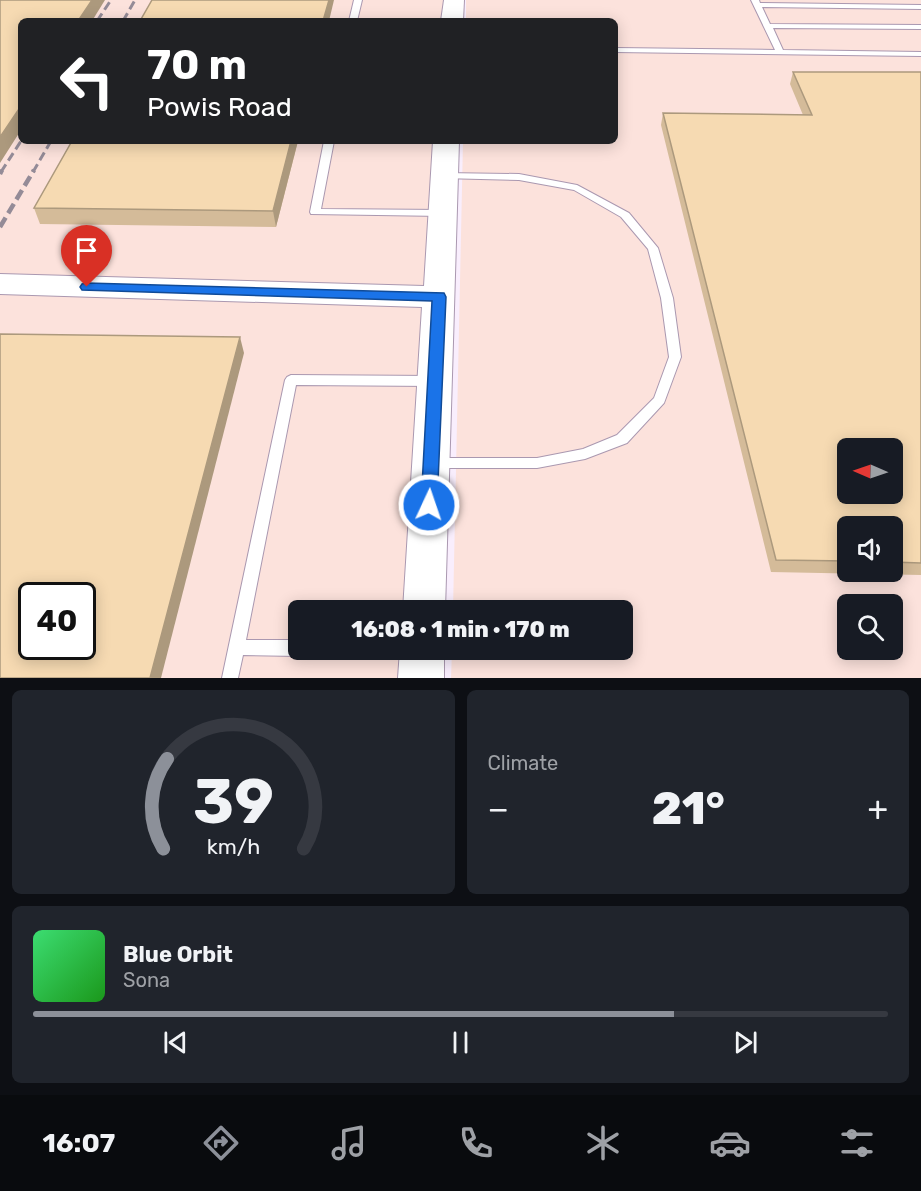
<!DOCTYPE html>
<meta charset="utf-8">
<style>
body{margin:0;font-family:Rubik,sans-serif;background:#20242c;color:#f1f3f6;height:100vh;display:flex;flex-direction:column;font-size:22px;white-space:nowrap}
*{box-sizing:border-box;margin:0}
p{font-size:20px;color:#9ea1a6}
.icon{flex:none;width:33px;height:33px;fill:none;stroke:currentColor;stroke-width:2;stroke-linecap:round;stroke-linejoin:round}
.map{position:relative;height:678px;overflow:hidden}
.drawer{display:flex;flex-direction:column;gap:12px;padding:12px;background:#0d0f14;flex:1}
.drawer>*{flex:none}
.hud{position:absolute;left:18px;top:18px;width:600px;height:126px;border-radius:9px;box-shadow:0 3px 15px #0003;background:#202124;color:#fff;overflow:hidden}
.needle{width:39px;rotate:272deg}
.tools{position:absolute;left:837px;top:438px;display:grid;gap:12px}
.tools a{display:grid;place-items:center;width:66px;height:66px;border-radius:9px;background:#171b24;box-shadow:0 3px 15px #0003;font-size:30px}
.speed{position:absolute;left:18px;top:582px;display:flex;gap:12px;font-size:30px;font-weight:700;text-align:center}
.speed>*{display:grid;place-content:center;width:78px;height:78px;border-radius:50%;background:#171b24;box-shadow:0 3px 15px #0003;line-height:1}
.speed .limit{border:3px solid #111;border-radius:9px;background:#fff;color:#111}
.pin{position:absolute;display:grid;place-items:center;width:51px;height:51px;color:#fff;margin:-62px -26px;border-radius:50% 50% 50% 0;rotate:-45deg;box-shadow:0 0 6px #0007}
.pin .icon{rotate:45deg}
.me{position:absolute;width:66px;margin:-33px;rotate:3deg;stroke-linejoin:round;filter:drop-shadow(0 0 4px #0008)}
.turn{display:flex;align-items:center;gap:21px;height:126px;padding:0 30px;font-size:27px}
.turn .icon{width:78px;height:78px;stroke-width:2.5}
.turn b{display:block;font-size:42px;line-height:51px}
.big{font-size:45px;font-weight:800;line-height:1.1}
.drawer .widget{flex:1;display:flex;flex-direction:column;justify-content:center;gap:9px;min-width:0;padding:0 21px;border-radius:9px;background:#20242c}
.drawer .dial{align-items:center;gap:0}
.dial svg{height:156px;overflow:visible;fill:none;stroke:#363941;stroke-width:7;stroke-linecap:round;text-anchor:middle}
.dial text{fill:#f1f3f6;stroke:none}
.song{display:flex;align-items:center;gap:18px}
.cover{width:72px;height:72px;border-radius:9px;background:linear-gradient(135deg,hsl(140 70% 55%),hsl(120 70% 35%))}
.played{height:6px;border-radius:3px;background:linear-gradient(90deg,#8c9099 75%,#363941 75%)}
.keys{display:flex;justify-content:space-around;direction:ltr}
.heat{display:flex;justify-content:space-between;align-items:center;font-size:33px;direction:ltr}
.drawer .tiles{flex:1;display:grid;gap:12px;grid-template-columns:1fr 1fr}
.widget:last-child{grid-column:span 2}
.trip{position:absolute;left:288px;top:600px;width:345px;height:60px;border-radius:9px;background:#171b24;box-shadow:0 3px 15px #0003;font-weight:800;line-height:60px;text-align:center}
.tab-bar{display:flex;height:96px;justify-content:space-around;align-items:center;background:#090b0e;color:#9ea1a6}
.tab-bar .icon{width:42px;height:42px}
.tab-bar .on{color:#8c9099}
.tab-bar b{font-size:27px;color:#f1f3f6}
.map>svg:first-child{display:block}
.industrial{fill:#fce2dc;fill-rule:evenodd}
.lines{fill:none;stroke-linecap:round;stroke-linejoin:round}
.lane-casing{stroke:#aa98b0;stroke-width:2}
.secondary-casing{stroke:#aa98b0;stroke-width:2}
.lane{fill:#fff;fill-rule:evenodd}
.secondary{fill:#fff;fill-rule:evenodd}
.rail-far1{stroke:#948b97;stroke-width:3;stroke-dasharray:9 4.5;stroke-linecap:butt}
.rail{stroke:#948b97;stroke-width:4.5;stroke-dasharray:11 5;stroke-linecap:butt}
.wall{fill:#d4bb99;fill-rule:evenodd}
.shaded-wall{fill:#ac997d}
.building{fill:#f6dab2;stroke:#ac997d;stroke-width:1.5;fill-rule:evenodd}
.route{fill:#1a73e8;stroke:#114b97;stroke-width:1.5}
</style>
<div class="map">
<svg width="921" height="678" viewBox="0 0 921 678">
<rect width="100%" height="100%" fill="#f9eefd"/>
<g class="industrial">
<path d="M 0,0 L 456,0 L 455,21 L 21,21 L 21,141 L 448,141 L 424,610 L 298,610 L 298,650 L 422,650 L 420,678 L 0,678 ZM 32,596 L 82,596 L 82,646 L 32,646 Z"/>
<path d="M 466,0 L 921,0 L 921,678 L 451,678 L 452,650 L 622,650 L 622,610 L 453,610 L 463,141 L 615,141 L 615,21 L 466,21 ZM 848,448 L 892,448 L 892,494 L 848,494 ZM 848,526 L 892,526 L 892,572 L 848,572 ZM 848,604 L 892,604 L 892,650 L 848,650 Z"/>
</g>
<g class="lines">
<defs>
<g id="lane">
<polygon points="354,0 362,0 357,21 349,21"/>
<polygon points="751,0 759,0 760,3 921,5 921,9 762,7 770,24 921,25 921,29 773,28 783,50 921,52 921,56 615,52 615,48 775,50"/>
<polygon points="324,141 334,141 321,209 443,210 448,213 443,216 311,214 310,212"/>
<polygon points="444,173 519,174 577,185 629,213 658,248 673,298 681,357 664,403 627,443 585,459 537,468 435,468 430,467 428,463 430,459 435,458 537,458 583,449 617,435 654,398 669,357 661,298 648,249 621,217 574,190 519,180 441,178 441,174"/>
<polygon points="291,375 434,376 438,378 440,381 438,384 434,386 296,385 246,640 298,640 298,650 305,650 304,653 298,656 243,655 238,678 222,678 285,380 287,377"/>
<polygon points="373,650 430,650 428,655 422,658 381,658 375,655"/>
</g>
<g id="secondary">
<polygon points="444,0 464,0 463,21 441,21"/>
<polygon points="433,141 459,141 445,610 403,610 422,307 0,294 0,274 424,286"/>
<polygon points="400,650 444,650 444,678 398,678"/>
</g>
</defs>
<use href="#lane" class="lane-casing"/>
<use href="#secondary" class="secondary-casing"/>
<use href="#lane" class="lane"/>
<use href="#secondary" class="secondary"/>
<g class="rail-far1">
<polyline points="97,21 111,0"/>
<polyline points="123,21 135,0"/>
<polyline points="1,172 21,141"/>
<polyline points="33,172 51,141"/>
</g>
<g class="rail">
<polyline points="0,174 2,170"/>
<polyline points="0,227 34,170"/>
</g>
</g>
<g class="wall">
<path d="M 793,72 L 921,72 L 921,575 L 771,572 L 661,125 L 663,113 L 803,115 L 790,84 ZM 848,526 L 892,526 L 892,572 L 848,572 Z"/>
<polygon points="72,141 298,141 276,227 40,224 34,208"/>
</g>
<g class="shaded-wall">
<polygon points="92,0 105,0 92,21 78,21"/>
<polygon points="329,0 334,0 329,21 323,21"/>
<polygon points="21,106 21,130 0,163 0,137"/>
<polygon points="291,141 298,141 276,227 273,211"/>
<polygon points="240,337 244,353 161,678 150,678"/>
</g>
<g class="building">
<polygon points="0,0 92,0 78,21 21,21 21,106 0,137"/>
<polygon points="152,0 329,0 323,21 140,21"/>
<path d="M 793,72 L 921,72 L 921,563 L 892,562 L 892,526 L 848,526 L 848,561 L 776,560 L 663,113 L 812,115 ZM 848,448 L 892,448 L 892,494 L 848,494 Z"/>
<polygon points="72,141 291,141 273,211 34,208"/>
<path d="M 0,334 L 240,337 L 150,678 L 0,678 ZM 32,596 L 82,596 L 82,646 L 32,646 Z"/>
</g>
<polygon class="route" points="87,283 444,293 446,297 437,505 435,510 429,512 423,510 421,505 432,301 82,290 80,287 82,284"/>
</svg>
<div class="tools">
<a><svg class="needle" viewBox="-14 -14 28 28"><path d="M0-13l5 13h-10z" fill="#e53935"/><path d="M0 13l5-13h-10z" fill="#9ea1a6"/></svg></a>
<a><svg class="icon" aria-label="sound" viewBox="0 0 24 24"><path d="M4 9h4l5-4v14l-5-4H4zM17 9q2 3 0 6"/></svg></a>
<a><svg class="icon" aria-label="search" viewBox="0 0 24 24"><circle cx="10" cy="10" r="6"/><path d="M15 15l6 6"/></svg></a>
</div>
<div class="speed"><div class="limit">40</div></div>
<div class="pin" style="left:87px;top:287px;background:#d93025"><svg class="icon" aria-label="arrive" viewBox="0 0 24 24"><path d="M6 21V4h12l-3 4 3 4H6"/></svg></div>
<svg class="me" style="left:429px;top:505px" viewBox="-20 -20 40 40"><circle r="17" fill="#1a73e8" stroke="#fff" stroke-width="3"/><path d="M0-11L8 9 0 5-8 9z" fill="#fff"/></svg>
<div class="trip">16:08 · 1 min · 170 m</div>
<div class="hud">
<div class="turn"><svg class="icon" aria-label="left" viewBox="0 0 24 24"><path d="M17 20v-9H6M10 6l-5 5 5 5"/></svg><div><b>70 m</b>Powis Road</div></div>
</div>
</div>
<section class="drawer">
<div class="tiles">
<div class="widget dial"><svg viewBox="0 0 100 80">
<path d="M14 69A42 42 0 1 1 86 69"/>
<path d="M14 69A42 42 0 0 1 16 23" stroke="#8c9099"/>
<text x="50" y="56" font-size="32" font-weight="700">39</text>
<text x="50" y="72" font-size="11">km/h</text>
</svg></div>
<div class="widget"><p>Climate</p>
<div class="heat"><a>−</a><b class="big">21°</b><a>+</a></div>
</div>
<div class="widget">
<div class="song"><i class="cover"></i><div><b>Blue Orbit</b><p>Sona</p></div></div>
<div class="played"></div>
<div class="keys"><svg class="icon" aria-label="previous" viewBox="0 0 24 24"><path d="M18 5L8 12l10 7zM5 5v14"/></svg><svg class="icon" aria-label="pause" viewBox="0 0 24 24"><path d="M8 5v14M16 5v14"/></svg><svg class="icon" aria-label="next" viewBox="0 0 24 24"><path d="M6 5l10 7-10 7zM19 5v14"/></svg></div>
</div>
</div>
</section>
<nav class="tab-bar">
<b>16:07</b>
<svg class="icon on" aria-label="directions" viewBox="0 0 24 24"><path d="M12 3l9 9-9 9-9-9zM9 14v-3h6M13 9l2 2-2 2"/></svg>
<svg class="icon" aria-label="music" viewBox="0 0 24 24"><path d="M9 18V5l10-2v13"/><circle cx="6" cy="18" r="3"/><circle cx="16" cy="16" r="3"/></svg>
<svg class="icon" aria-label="phone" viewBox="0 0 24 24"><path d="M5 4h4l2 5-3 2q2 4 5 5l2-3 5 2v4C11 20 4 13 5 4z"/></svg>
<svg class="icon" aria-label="climate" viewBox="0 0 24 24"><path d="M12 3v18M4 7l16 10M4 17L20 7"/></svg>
<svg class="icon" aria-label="car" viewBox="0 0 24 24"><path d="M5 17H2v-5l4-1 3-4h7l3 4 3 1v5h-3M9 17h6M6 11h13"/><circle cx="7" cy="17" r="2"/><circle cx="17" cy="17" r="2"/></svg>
<svg class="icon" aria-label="filters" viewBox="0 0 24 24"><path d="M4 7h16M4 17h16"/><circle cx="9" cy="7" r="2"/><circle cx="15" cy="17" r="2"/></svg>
</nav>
